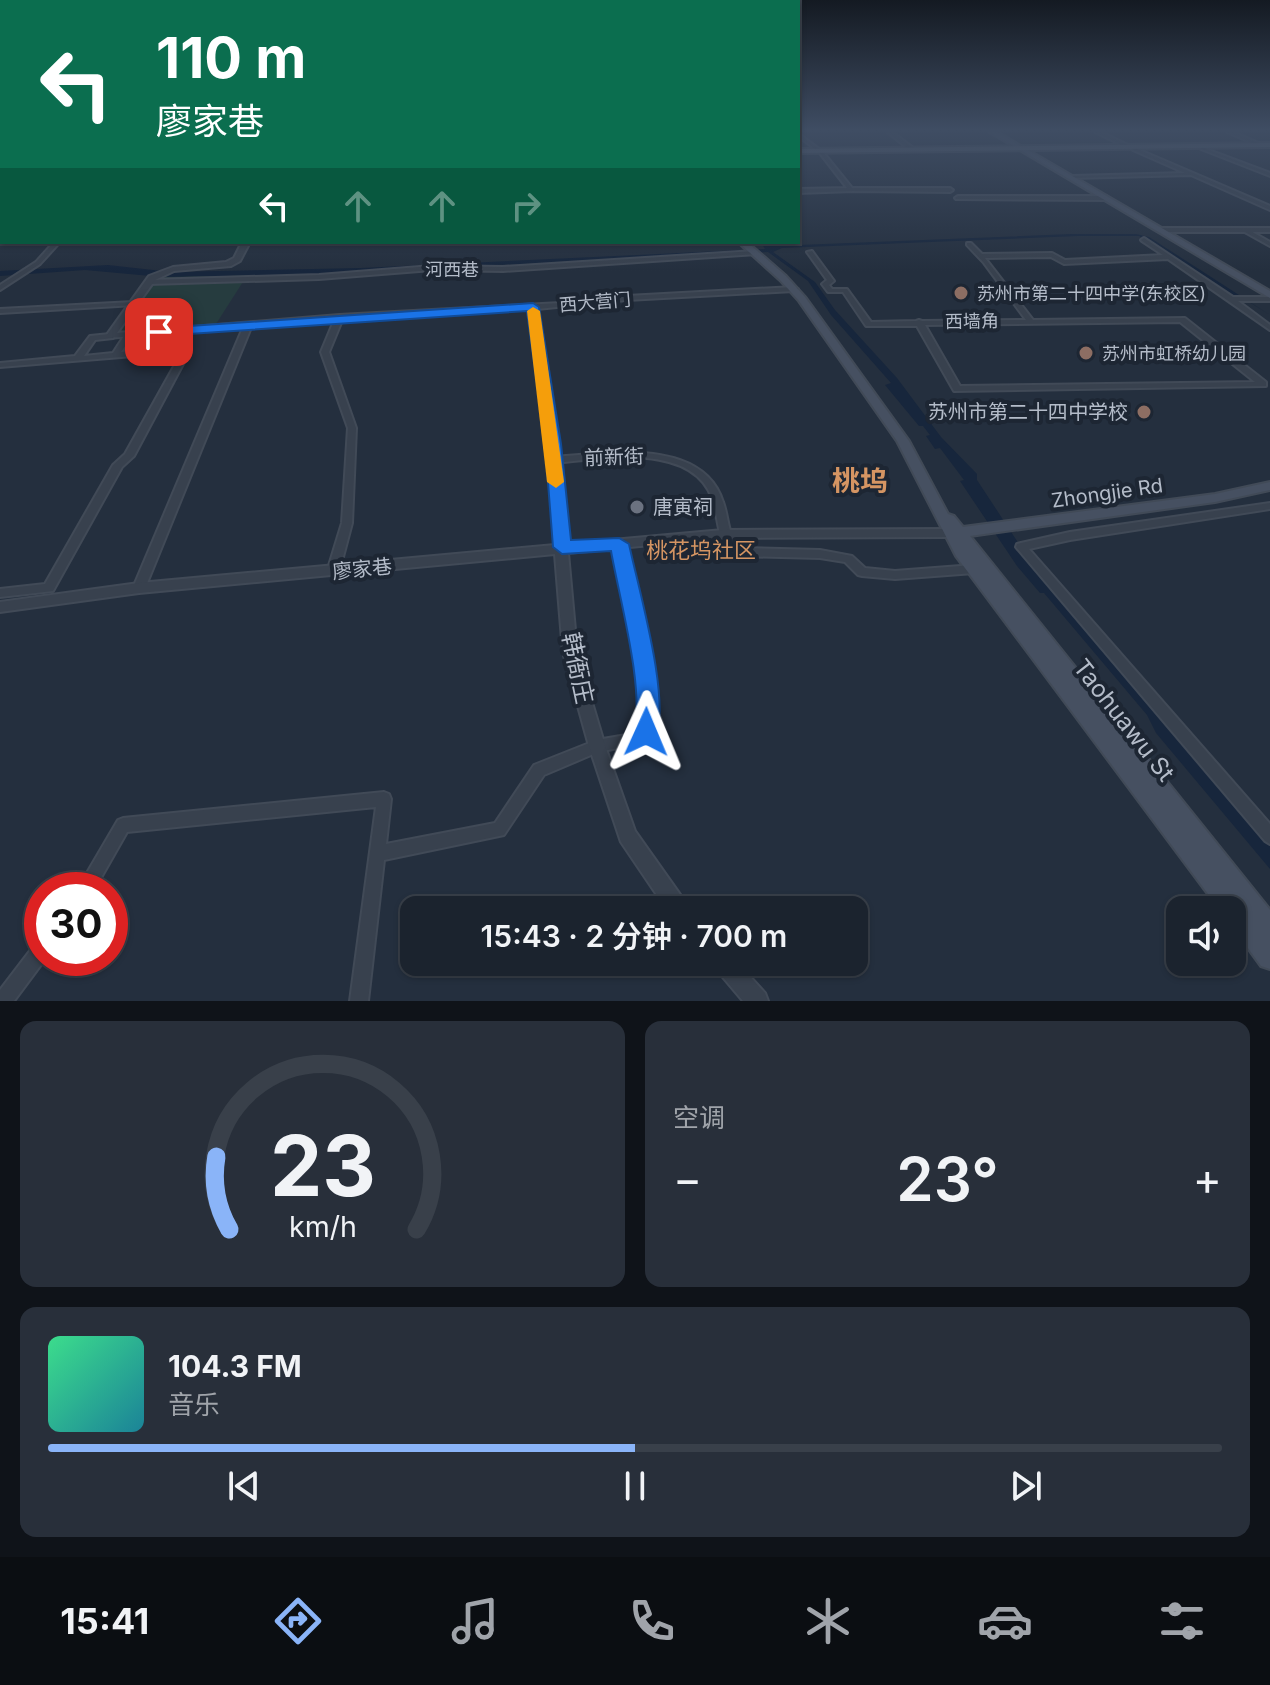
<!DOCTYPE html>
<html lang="zh">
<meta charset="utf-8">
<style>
body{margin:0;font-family:Inter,"Noto Sans SC",sans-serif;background:#282f3a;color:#f1f3f6;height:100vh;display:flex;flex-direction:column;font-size:30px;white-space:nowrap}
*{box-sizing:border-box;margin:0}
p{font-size:26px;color:#a0a4aa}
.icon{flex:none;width:44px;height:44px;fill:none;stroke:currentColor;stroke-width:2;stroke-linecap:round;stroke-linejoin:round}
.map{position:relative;height:1001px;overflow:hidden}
.panel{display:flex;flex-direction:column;gap:20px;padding:20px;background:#0f1319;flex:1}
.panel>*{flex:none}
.top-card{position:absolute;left:0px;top:0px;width:800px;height:244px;box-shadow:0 2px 6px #0004,0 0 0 2px #39404a;background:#0b6e4f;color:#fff;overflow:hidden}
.controls{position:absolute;left:1166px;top:896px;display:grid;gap:16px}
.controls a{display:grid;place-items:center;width:80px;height:80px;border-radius:16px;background:#1b232e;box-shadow:0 2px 6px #0004,0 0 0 2px #39404a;font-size:40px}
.speed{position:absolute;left:24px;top:872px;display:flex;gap:16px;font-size:40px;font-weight:700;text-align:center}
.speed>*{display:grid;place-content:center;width:104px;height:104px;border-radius:50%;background:#1b232e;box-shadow:0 2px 6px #0004,0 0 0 2px #39404a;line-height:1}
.speed .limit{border:12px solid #d22;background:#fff;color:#111}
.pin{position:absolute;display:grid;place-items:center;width:68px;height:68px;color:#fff;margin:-34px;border-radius:16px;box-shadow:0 4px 12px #0006}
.me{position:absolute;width:88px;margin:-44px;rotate:1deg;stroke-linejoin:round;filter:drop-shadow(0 0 6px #0008)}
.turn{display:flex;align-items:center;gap:28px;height:168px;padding:0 24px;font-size:36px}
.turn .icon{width:104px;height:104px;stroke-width:2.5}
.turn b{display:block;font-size:56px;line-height:68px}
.lanes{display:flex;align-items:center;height:76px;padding:0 24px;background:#0003;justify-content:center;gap:40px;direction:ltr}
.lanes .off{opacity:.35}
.big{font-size:60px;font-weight:600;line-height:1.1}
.panel .tile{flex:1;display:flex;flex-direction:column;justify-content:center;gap:12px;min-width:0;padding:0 28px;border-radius:16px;background:#282f3a}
.panel .dial{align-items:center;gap:0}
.dial svg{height:208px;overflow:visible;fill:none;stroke:#39404a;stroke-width:7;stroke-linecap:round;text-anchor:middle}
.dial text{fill:#f1f3f6;stroke:none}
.song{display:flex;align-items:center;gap:24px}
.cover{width:96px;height:96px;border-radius:12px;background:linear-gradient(135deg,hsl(150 70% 55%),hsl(190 70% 35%))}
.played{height:8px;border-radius:4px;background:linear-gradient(90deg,#8ab4f8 50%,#39404a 50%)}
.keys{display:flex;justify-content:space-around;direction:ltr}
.heat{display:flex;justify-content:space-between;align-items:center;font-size:44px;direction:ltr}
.panel .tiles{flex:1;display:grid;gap:20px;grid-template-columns:1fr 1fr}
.tile:last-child{grid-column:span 2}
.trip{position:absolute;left:400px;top:896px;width:468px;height:80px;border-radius:16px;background:#1b232e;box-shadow:0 2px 6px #0004,0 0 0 2px #39404a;font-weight:600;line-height:80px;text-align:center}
.menu{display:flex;height:128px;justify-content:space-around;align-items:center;background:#0b0e12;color:#a0a4aa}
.menu .icon{width:56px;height:56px}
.menu .selected{color:#8ab4f8}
.menu b{font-size:36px;color:#f1f3f6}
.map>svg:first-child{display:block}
.green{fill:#263c3f}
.water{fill:#17263c}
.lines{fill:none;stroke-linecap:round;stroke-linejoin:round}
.minor-casing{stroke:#414a57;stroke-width:4}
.tertiary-casing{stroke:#414a57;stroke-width:4}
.secondary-casing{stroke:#414a57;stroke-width:4}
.primary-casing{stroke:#414a57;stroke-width:4}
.minor{fill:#38414e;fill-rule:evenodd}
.tertiary{fill:#38414e;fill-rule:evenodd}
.secondary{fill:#465061;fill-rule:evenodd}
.primary{fill:#56606e;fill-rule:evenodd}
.route{fill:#1a73e8;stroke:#114b97;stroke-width:2}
.slow{fill:#f59e0b}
.education-dot{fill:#8d6e63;stroke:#1d2633;stroke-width:3}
.worship-dot{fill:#6b7280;stroke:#1d2633;stroke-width:3}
.labels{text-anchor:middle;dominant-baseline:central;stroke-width:8;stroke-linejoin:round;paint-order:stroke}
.far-street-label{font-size:18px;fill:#b4bcc9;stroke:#1d2633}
.far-poi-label{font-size:18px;fill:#b4bcc9;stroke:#1d2633;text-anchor:start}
.poi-label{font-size:20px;fill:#b4bcc9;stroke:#1d2633;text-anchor:end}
.street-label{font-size:20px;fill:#b4bcc9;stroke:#1d2633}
.neighbourhood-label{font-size:22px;fill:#d59563;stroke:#1d2633}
.near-street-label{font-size:24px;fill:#b4bcc9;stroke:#1d2633}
.district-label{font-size:28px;font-weight:bold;fill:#d59563;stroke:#1d2633}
</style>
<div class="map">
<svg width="1270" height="1001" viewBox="0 0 1270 1001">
<rect width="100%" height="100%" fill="#242f3e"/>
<polygon class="green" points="248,274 216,324 115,333 156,277"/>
<polygon class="water" points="1072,234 1136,234 1149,237 1270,315 1246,300 1241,300 1139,236 1078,236 782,248 773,252 815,282 835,310 897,378 941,437 977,474 977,480 1042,579 1270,839 1270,869 1156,733 1147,715 1044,593 1040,593 1017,566 960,481 964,480 940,448 935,449 926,436 930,435 923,426 919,426 885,385 891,383 831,315 808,281 768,252 591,262 395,268 348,274 162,277 85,270 0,276 0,271 108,265 171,272 361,268 765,249 761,242 799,245"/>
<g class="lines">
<defs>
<g id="minor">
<polygon points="1093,131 1099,131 1132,147 1128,148"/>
<polygon points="1225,131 1231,131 1263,145 1259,146"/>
<polygon points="798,133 823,152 852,188 950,188 953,190 950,192 853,191 798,193 798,189 847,188 819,152 798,136"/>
<polygon points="1201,147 1270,173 1270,176 1201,149"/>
<polygon points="1135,148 1270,206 1270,210 1191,175 1072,178 1070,177 1072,176 1185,173 1133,150"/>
<polygon points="958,196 1106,196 1109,198 1106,200 956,199 955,198"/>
<polygon points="1243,229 1247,229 1270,242 1270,246 1243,231"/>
<path d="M 1144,238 L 1233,297 L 1270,297 L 1270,301 L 1238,301 L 1270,325 L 1270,330 L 1168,259 L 1064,264 L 1051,257 L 985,258 L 1033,320 L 1185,318 L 1266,382 L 1266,386 L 954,391 L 917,326 L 866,326 L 843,292 L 828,292 L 822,284 L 827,280 L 807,252 L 812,251 L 834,281 L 829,285 L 832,289 L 847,289 L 871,322 L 916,321 L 919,320 L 922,321 L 1026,320 L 984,263 L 967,245 L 967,243 L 971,243 L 982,254 L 1052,253 L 1065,260 L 1163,255 L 1142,241 L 1141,240 ZM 1180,322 L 1255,382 L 960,386 L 925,325 Z"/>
<polygon points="54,242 60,242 40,264 0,290 0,285 36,262"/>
<polygon points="755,251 757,252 757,254 503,271 432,270 319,279 149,284 146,282 149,280 319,275 432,266 503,267"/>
<polygon points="133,302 136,304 135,305 0,313 0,309"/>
<polygon points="336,316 343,318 329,352 356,428 352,523 339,572 337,575 329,575 327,572 342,523 348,428 321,352"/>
<polygon points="245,323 252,325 145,588 143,591 135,591 133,588"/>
<polygon points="126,333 132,333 133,335 121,352 187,347 191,349 134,456 122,467 53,591 0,597 0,589 45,584 113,465 125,454 182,352 0,367 0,363 75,356 90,336 110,334 114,336 113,338 95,340 84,356 113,353"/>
<path d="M 618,452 C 658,452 709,457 723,502 C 729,518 727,535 740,548 L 820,550 L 852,556 L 865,568 L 895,571 L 974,565 L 978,566 L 980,569 L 978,572 L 974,573 L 895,579 L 862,576 L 858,575 L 845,562 L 820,558 L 737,556 C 719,547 719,526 715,508 C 701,439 603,459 553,463 L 548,460 L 553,457 Z"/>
<polygon points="1270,503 1270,509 1070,540 1029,549 1270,824 1270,844 1265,841 1016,547 1017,544 1021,543 1070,532"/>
<path d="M 619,540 L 623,541 L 624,544 C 636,594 668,695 648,742 L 598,752 L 544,775 L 504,835 L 384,860 L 368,1001 L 350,1001 L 376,807 L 127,832 L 94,890 L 77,890 L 118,820 L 123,818 L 384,792 L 389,794 L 391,799 L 386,844 L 495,823 L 534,765 L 597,740 L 638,733 C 651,685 624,594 614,544 L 615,541 Z"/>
<polygon points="42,940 42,958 46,958 14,1001 0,1001 0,990 36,943"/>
</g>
<g id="tertiary">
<polygon points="886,131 891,131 916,150 911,151"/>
<polygon points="1270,228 1270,232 1161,232 1158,230 1161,228"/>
<polygon points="242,242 250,242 240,261 231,266 174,271 155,280 117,333 339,315 561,303 627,296 794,287 798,289 794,291 627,300 537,309 558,444 568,544 723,530 949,529 955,533 949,537 723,538 568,553 577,652 605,746 635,831 686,903 689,910 667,910 621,842 589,746 563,652 555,554 139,593 0,612 0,602 139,583 555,545 548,444 529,309 339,321 107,338 106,336 149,276 173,267 226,262 234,258"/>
<polygon points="713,962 737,962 765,993 768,1001 743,1001 716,969"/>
</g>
<g id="secondary">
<polygon points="988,131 995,131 1270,291 1270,298"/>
<polygon points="0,200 2,200 0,205"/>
<polygon points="738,242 747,242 786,276 805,297 909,441 948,514 954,516 963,527 1215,494 1270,482 1270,490 1215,502 970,536 1270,910 1270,969 1261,966 1232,926 1232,910 1220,910 956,556 897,441 799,301 780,280"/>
</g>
<g id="primary">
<polygon points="0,131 2,131 2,133 0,134"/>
<polygon points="1270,143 1270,147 798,153 798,149"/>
<rect x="0" y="233" width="2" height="6"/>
</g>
</defs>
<use href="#minor" class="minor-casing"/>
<use href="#tertiary" class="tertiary-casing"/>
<use href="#secondary" class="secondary-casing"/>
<use href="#primary" class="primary-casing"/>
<use href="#minor" class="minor"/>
<use href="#tertiary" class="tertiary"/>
<use href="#secondary" class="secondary"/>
<use href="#primary" class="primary"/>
</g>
<linearGradient id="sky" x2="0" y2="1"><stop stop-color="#141a22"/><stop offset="0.48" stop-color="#3f4d63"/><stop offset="1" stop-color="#3f4d63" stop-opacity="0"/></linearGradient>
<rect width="1270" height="271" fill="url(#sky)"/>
<path class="route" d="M 533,303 L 539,307 L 561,444 L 571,540 L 619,538 L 629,544 C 638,587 672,703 655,739 L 646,743 L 638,739 L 634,732 C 645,690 619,597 611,551 L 562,554 L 553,547 L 545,444 L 527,311 L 159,336 L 152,332 L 159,328 Z"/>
<polygon class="slow" points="533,307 540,311 564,482 556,488 547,482 527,311"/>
<g class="education-dot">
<circle cx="961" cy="293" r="8"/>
<circle cx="1086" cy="353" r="8"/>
<circle cx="1144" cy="412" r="8"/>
</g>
<circle class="worship-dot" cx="637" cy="507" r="8"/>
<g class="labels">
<g class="far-street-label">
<text x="452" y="269">河西巷</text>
<text transform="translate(595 302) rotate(-5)">西大营门</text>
<text transform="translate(972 321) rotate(-1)">西墙角</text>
</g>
<g class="far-poi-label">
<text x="977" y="293">苏州市第二十四中学(东校区)</text>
<text x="1102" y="353">苏州市虹桥幼儿园</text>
</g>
<g class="poi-label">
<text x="1128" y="412">苏州市第二十四中学校</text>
<text x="653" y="507" text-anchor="start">唐寅祠</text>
</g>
<g class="street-label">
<text transform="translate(614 457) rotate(-2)">前新街</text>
<text transform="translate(1107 493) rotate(-8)">Zhongjie Rd</text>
<text transform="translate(362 569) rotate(-6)">廖家巷</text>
</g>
<g class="neighbourhood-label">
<text x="701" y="550">桃花坞社区</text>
</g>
<g class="near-street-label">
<text transform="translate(578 668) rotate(78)">韩衙庄</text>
<text transform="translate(1124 720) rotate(52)">Taohuawu St</text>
</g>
<g class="district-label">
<text x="860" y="481">桃坞</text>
</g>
</g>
</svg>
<div class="controls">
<a><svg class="icon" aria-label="sound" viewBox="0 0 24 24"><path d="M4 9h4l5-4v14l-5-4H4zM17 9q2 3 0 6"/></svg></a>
</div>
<div class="speed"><div class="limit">30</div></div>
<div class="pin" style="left:159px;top:332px;background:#d93025"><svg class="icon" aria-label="arrive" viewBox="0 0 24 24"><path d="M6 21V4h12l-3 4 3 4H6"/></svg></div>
<svg class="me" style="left:646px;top:732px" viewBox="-20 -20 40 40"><path d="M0-17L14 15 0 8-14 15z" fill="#1a73e8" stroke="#fff" stroke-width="4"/></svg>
<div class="trip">15:43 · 2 分钟 · 700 m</div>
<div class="top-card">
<div class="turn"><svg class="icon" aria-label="left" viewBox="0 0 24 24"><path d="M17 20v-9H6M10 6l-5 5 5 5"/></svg><div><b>110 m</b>廖家巷</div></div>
<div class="lanes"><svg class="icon" aria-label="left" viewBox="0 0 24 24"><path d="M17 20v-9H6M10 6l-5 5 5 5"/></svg><svg class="icon off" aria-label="ahead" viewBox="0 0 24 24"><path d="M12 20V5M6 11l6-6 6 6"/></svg><svg class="icon off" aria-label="ahead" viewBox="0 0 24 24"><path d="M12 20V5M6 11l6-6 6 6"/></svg><svg class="icon off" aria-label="right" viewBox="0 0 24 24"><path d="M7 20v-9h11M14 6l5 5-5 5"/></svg></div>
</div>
</div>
<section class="panel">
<div class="tiles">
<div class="tile dial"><svg viewBox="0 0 100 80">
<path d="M14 69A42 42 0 1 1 86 69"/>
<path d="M14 69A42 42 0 0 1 9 41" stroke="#8ab4f8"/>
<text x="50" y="56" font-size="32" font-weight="700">23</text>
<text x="50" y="72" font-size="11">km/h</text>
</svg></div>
<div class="tile"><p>空调</p>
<div class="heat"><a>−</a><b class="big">23°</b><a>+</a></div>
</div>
<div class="tile">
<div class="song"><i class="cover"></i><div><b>104.3 FM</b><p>音乐</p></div></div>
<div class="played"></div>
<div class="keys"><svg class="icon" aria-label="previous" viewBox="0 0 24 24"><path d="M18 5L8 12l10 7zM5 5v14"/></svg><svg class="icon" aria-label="pause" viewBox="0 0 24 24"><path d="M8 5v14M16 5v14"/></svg><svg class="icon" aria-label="next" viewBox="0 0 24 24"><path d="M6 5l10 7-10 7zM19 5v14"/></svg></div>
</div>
</div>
</section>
<nav class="menu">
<b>15:41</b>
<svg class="icon selected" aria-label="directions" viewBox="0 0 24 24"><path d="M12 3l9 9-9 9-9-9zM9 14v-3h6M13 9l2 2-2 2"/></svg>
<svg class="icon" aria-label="music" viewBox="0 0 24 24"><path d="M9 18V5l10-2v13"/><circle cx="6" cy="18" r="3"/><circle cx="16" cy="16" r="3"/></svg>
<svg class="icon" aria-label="phone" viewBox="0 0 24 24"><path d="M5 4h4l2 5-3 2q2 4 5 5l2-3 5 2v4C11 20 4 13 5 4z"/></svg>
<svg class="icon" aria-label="climate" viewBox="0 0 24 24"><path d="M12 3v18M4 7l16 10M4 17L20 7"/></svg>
<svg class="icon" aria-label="car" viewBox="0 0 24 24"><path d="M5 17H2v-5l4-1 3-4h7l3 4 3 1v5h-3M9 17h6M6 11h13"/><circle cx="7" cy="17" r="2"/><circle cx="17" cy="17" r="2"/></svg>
<svg class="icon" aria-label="filters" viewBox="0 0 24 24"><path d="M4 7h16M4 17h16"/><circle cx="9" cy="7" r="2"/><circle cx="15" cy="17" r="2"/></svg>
</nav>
